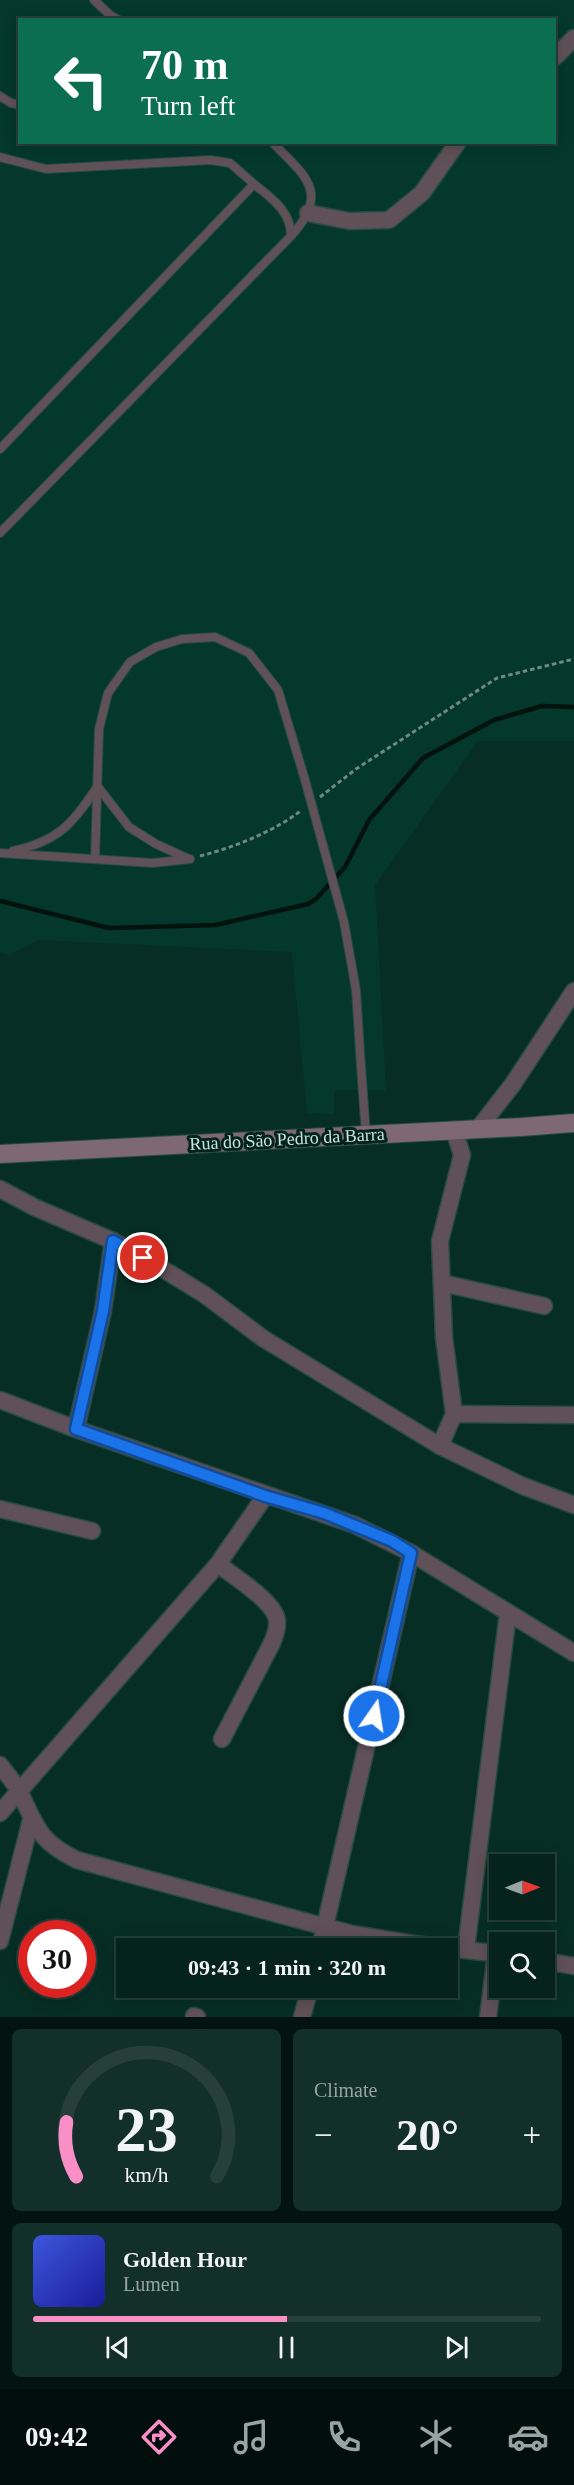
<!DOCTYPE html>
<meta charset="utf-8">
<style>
body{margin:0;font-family:Georgia,serif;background:#132f29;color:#f1f3f6;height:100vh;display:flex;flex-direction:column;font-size:22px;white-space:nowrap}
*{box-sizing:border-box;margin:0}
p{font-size:20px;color:#97a4a3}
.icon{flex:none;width:33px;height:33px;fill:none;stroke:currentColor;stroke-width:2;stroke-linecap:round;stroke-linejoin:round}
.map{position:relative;height:2017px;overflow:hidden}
.details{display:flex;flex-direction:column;gap:12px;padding:12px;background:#03130f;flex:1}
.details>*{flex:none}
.top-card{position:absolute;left:18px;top:18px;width:538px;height:126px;border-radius:0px;box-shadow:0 3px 15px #0003,0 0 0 2px #263f3b;background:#0b6e4f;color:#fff;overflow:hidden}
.needle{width:39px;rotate:89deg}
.controls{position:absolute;left:489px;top:1854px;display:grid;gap:12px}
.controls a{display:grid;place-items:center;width:66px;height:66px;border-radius:0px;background:#05221c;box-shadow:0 3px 15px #0003,0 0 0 2px #263f3b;font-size:30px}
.speed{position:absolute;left:18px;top:1920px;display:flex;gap:12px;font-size:30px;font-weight:700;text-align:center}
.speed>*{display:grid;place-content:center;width:78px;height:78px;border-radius:50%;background:#05221c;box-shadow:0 3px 15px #0003,0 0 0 2px #263f3b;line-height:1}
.speed .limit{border:9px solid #d22;background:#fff;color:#111}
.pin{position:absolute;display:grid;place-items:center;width:51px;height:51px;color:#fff;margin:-26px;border:3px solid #fff;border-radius:50%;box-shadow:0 2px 6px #0007}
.me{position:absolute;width:66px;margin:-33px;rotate:13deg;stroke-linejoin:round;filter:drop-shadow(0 0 4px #0008)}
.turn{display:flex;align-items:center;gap:21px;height:126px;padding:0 24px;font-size:27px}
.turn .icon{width:78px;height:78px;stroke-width:2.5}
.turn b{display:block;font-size:42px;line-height:51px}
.big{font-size:45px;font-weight:800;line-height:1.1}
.details .card{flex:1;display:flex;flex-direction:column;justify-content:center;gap:9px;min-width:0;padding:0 21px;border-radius:9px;background:#132f29}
.details .dial{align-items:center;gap:0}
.dial svg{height:156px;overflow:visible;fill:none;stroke:#263f3b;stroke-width:7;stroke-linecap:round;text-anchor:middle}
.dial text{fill:#f1f3f6;stroke:none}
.song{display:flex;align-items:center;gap:18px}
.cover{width:72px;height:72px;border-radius:9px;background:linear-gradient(135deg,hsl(230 70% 55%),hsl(240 70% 35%))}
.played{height:6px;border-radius:3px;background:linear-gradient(90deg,#fa8fc7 50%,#263f3b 50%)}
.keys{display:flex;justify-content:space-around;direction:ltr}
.heat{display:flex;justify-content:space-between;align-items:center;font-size:33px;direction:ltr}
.details .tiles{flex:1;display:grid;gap:12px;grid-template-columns:1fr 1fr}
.card:last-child{grid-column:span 2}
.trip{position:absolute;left:116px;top:1938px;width:342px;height:60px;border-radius:0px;background:#05221c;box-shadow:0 3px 15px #0003,0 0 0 2px #263f3b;font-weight:800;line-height:60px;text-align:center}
.dock{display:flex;height:96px;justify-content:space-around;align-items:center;background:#020e0b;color:#97a4a3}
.dock .icon{width:42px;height:42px}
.dock .current{color:#fa8fc7}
.dock b{font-size:27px;color:#f1f3f6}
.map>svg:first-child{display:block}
.built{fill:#04382d;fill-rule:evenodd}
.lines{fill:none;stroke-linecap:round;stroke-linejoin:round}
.stream{stroke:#03120d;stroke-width:4.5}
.lane-casing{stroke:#274a42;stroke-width:10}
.street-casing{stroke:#274a42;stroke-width:19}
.secondary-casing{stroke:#274a42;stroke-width:20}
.path{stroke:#6c8a82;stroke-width:3;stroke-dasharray:4.5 3;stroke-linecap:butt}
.lane{stroke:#5f5157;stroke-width:8}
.street{stroke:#5f5157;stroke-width:16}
.secondary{stroke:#7e6872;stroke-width:18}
.lane-bridge-casing{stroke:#274a42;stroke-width:10;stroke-linecap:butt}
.lane-bridge{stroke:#5f5157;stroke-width:8}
.route-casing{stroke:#114b97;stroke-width:15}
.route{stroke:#1a73e8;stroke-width:10}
.labels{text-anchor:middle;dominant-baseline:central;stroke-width:6;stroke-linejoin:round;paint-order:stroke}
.street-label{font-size:18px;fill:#cce0d9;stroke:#00241b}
</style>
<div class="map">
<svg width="574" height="2017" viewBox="0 0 574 2017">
<rect width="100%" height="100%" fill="#072e25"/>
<path class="built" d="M 0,0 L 574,0 L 574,741 L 478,741 L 375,885 L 386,1090 L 334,1090 L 334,1114 L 307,1113 L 292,952 L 38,940 L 9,955 L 0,951 ZM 20,20 L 555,20 L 555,142 L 20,142 Z"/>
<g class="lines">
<polyline class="stream" points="0,901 109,928 215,925 308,904 316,899 345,867 369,820 423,758 494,720 542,706 574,707"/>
<defs>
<g id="lane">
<polyline points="94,0 110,15 119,20"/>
<polyline points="0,96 11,103 20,105"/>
<path d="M 272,142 C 305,176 331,192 291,236"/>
<polyline points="0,157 46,169 210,160 230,163 254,184"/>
<path d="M 0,449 L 254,184 C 272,199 291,211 291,236 L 0,533"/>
<polyline points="98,787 129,827 156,844 189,859"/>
<path d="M 13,851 C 58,841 73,824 97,787"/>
<polyline points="0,853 153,863 190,859"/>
<polyline points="95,859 99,729 108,693 130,662 156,647 182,639 215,637 249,653 278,690 305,780"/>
<polyline points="360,1052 366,1135"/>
</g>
<g id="street">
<polyline points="555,57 574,38"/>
<polyline points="308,213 349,221 389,220 422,193 458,142"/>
<polyline points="478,1129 513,1084 574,991"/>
<polyline points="0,1189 34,1207 113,1241 158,1266 205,1295 264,1339 440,1446 523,1486 574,1505"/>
<polyline points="442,1283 544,1306"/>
<polyline points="0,1400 76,1429 355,1525 411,1553 574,1653"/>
<polyline points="454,1414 574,1415"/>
<polyline points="76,1429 103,1311 113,1241"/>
<polyline points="440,1446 454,1414 444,1337 440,1241 462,1155 454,1130"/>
<polyline points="0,1509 92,1531"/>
<path d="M 218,1564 C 233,1576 274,1601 277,1620 C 278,1628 275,1636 272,1643 L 222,1739"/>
<path d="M 0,1765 C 6,1773 14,1782 19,1791 C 37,1827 38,1841 77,1860 L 352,1934 L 414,1944 L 500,1954"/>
<polyline points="0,1813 218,1564 265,1496"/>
<polyline points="0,1941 31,1820"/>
<polyline points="320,1948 411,1553"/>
<polyline points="466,1949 508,1613"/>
<polyline points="544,1961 574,1966"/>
<polyline points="194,2016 197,2017"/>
<polyline points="302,2017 310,1988"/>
<polyline points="488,2017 496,1954"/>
</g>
<polyline id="secondary" points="0,1154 521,1127 574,1123"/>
</defs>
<use href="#lane" class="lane-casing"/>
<use href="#street" class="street-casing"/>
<use href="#secondary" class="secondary-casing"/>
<g class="path">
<polyline points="320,797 356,769 497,678 574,659"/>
<path d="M 200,856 C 235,847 273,832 302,810"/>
</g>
<use href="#lane" class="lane"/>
<use href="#street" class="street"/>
<use href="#secondary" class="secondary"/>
<defs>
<polyline id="lane-bridge" points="305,780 344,922 356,990 360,1052"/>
</defs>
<use href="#lane-bridge" class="lane-bridge-casing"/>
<use href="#lane-bridge" class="lane-bridge"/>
</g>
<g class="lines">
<defs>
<polyline id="route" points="143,1258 113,1241 103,1311 76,1429 265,1496 324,1513 392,1541 411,1553 374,1716"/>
</defs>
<use href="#route" class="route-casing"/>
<use href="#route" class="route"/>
</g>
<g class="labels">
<g class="street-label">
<text transform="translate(287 1139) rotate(-3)">Rua do São Pedro da Barra</text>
</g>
</g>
</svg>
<div class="controls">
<a><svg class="needle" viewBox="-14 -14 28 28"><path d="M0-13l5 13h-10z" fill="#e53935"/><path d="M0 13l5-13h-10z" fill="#97a4a3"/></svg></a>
<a><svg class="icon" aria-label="search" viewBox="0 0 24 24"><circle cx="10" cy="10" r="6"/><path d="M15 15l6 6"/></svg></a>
</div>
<div class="speed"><div class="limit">30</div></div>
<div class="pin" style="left:143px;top:1258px;background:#d93025"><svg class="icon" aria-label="arrive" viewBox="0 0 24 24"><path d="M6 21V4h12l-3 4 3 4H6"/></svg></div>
<svg class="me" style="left:374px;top:1716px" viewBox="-20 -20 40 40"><circle r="17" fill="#1a73e8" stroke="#fff" stroke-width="3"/><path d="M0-11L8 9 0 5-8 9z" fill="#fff"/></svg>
<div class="trip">09:43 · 1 min · 320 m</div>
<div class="top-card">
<div class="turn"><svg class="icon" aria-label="left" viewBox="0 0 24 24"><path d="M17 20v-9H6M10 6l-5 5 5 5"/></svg><div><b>70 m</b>Turn left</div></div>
</div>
</div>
<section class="details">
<div class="tiles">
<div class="card dial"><svg viewBox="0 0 100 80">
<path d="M14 69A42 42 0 1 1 86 69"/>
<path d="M14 69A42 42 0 0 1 9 41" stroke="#fa8fc7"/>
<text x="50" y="56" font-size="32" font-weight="700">23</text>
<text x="50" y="72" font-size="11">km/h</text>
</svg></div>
<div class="card"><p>Climate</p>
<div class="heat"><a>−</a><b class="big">20°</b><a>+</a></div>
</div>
<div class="card">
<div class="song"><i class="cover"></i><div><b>Golden Hour</b><p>Lumen</p></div></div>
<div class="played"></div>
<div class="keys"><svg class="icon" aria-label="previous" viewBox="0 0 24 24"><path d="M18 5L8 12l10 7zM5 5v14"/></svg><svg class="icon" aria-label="pause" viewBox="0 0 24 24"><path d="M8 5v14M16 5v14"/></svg><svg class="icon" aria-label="next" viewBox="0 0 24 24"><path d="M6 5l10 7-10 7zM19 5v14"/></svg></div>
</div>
</div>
</section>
<nav class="dock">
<b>09:42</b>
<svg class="icon current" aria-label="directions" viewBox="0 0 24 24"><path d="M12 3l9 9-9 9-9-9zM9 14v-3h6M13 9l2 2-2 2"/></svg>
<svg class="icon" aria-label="music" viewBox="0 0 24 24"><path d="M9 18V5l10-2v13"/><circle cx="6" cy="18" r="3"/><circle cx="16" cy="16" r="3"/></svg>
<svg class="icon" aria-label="phone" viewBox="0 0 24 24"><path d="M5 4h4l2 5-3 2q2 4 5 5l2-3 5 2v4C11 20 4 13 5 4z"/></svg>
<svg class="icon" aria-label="climate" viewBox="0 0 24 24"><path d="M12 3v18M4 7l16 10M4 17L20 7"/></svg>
<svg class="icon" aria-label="car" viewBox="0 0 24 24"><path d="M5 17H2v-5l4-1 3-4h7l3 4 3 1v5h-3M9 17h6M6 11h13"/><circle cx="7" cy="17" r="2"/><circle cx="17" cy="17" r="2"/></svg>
</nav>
